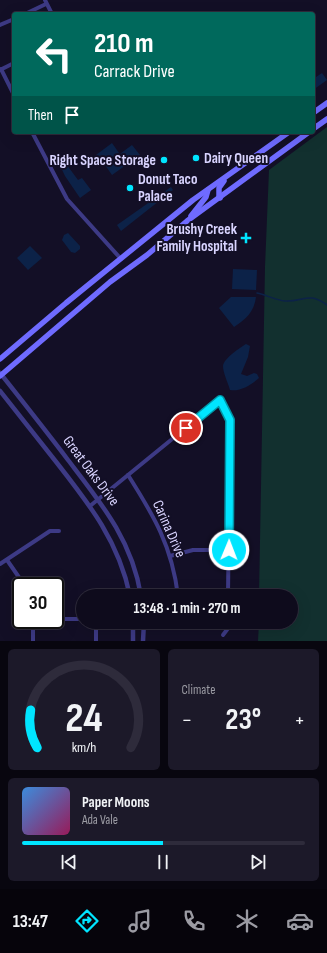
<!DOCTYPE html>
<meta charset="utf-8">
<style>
body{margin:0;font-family:"Sofia Sans Condensed",sans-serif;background:#1c1929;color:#f1f3f6;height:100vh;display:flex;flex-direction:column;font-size:15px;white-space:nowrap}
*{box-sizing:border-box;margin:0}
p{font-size:13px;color:#9b9ba3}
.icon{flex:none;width:22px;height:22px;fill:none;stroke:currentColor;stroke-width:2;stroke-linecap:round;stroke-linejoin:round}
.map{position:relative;height:641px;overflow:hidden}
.details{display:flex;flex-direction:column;gap:8px;padding:8px;background:#08060f;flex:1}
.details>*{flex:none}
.hud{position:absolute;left:12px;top:12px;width:303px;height:122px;border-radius:4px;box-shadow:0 4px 16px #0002,0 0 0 1px #2e2b3b;background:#00695c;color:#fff;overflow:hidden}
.speed{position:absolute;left:12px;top:577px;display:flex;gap:8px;font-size:20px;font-weight:700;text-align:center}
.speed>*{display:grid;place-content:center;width:52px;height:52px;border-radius:50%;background:#0e0b1c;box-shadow:0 4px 16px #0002,0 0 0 1px #2e2b3b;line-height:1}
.speed .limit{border:2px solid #111;border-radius:6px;background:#fff;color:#111}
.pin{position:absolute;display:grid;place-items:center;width:34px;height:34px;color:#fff;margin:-17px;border:2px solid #fff;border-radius:50%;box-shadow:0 1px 4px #0007}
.me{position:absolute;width:44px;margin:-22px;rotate:1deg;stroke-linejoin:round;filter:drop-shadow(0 0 3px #0008)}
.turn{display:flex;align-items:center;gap:14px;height:84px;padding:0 16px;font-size:18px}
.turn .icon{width:52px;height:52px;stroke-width:2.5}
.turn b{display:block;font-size:28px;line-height:34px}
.then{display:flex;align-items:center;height:38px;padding:0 16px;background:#0003;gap:8px;font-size:15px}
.big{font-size:30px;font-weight:700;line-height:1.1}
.details .tile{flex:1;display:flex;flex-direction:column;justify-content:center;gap:6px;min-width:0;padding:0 14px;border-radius:6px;background:#1c1929}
.details .dial{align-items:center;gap:0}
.dial svg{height:104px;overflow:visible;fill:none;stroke:#2e2b3b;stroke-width:7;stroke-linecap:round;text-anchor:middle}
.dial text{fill:#f1f3f6;stroke:none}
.song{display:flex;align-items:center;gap:12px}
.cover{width:48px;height:48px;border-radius:6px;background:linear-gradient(135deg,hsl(210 70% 55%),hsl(330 70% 35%))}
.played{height:4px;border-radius:2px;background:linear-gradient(90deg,#00e5ff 50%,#2e2b3b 50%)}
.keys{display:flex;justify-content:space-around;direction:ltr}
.heat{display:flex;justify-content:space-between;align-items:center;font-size:22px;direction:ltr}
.details .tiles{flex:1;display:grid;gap:8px;grid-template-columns:1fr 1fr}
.tile:last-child{grid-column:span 2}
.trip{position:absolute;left:76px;top:589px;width:222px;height:40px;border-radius:20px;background:#0e0b1c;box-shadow:0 4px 16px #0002,0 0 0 1px #2e2b3b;font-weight:700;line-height:40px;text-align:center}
.dock{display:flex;height:64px;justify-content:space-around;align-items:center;background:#06040b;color:#9b9ba3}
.dock .icon{width:28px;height:28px}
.dock .active{color:#00e5ff}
.dock b{font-size:18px;color:#f1f3f6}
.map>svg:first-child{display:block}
.green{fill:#12302f}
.water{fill:#0c2248}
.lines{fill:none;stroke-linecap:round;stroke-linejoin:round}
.stream{stroke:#0c2248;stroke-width:1.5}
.minor{stroke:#3d3a85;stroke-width:4}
.tertiary{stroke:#3d3a85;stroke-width:4.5}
.secondary{stroke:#6f6bff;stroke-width:5.5}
.route-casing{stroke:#0095a6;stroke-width:10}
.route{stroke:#00e5ff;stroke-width:7}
.poi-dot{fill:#00e5ff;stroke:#130f26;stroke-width:1.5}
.labels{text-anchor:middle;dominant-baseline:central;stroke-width:4;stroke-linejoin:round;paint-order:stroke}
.poi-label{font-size:15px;font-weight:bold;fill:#d9d4ff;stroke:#130f26;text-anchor:start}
.street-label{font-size:15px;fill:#d9d4ff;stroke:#130f26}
</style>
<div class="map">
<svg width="327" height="641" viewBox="0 0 327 641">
<rect width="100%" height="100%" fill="#130f26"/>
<polygon class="green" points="327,127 327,641 258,641 259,622 291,622 291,596 259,596 265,267 269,170"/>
<g class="water">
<polygon points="322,73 327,80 313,90 313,79"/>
<polygon points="112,143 119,153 103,165 96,155"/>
<polygon points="132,145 140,155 112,175 105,165"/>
<polygon points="57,156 61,157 78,180 82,178 91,190 80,198 65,176 56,157"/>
<polygon points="171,187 173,190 121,231 117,225"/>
<polygon points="68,233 80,246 80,249 75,253 71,252 62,240 64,235"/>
<polygon points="30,246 42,258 28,270 17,258"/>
<polygon points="233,269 257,270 256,290 232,289"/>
<path d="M 231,297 L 256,297 C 254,312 246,319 234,327 L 219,308 Z"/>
<path d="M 246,344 L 250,346 L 248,357 L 241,374 L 247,376 L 254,373 L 257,374 L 259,378 C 251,385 240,392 230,390 C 228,383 223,373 223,366 C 224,358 240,348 246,344 Z"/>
</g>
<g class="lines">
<path class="stream" d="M 257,293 C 266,295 276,300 285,301 C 304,302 308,291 327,305"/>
<g class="minor">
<polyline points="45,0 52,14"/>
<polyline points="25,14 46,4"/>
<polyline points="0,25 14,19"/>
<polyline points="1,69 14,95"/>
<polyline points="0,70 14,63"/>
<polyline points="32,132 67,199 121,259"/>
<path d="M 128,475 C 154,516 172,546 178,596"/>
<polyline points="90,506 220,400 230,420 228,596"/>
<polyline points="170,556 193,550 229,550"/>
<polyline points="7,560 25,586"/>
<polyline points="0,564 50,531 59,531"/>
<polyline points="55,619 83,619"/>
<polyline points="223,635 229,627 228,622"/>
<polyline points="33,641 33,620"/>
<polyline points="96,641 96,622"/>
</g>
<g class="tertiary">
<path d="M 0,373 C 23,402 46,431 68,460 C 101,503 132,540 141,596"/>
<path d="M 0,391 C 19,415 38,439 57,463 C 90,505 119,542 130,596"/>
<polyline points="133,641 133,622"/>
<polyline points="143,641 144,622"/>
</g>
<g class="secondary">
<polyline points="313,113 327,103"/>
<polyline points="313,129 327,119"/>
<polyline points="220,198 219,196 219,188 224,181"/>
<polyline points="191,216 206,197 208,190"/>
<polyline points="0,359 66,303 193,200 289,132"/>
<polyline points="0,376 110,282 147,255 187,221 309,132"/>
</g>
</g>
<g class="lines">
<defs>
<polyline id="route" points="186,428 220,400 230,420 229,550"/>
</defs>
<use href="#route" class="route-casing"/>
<use href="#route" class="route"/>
</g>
<g class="poi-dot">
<circle cx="196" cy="158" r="4"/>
<circle cx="164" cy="160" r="4"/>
<circle cx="130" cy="188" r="4"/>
<path d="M244 232h4v4h4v4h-4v4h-4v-4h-4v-4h4z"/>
</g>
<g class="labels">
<g class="poi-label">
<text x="204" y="158">Dairy Queen</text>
<text x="156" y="160" text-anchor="end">Right Space Storage</text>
<text x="138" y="179">Donut Taco<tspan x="138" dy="17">Palace</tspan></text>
<text x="237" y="229" text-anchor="end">Brushy Creek<tspan x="237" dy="17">Family Hospital</tspan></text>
</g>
<g class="street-label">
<text transform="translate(91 471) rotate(53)">Great Oaks Drive</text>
<text transform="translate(169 529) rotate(66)">Carina Drive</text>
</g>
</g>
</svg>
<div class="speed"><div class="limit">30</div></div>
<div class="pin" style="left:186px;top:428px;background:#d93025"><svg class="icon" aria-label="arrive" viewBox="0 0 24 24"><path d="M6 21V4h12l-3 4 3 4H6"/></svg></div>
<svg class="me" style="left:229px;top:550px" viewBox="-20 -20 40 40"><circle r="17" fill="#00e5ff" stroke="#fff" stroke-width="3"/><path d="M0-11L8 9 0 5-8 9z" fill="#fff"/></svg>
<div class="trip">13:48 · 1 min · 270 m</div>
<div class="hud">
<div class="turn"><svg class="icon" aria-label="left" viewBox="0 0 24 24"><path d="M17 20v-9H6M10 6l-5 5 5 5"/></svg><div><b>210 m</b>Carrack Drive</div></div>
<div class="then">Then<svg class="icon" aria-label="arrive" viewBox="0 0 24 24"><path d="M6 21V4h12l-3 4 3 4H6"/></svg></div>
</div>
</div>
<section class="details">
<div class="tiles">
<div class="tile dial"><svg viewBox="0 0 100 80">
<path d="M14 69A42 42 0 1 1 86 69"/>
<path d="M14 69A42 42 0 0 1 9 40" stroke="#00e5ff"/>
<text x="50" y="56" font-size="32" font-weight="700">24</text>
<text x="50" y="72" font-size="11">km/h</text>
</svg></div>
<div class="tile"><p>Climate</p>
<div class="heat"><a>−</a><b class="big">23°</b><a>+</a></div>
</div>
<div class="tile">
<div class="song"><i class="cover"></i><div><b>Paper Moons</b><p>Ada Vale</p></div></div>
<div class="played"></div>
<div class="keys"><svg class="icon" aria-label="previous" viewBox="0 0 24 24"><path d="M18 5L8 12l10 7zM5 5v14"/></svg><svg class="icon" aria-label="pause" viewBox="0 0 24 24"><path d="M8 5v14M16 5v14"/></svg><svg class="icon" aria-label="next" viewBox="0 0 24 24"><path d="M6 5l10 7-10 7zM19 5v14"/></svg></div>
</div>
</div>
</section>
<nav class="dock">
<b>13:47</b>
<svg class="icon active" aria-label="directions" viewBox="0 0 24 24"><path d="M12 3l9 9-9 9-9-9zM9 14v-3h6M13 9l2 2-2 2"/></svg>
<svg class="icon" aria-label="music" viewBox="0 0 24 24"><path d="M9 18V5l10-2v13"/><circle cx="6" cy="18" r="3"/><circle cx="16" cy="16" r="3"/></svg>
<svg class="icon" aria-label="phone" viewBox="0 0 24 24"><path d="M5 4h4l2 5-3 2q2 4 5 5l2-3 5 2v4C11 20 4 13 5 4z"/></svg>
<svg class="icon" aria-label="climate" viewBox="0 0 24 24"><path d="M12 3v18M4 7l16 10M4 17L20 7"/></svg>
<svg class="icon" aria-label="car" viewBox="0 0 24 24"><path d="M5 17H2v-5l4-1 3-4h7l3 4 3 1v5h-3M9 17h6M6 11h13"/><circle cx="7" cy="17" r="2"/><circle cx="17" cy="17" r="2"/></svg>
</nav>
